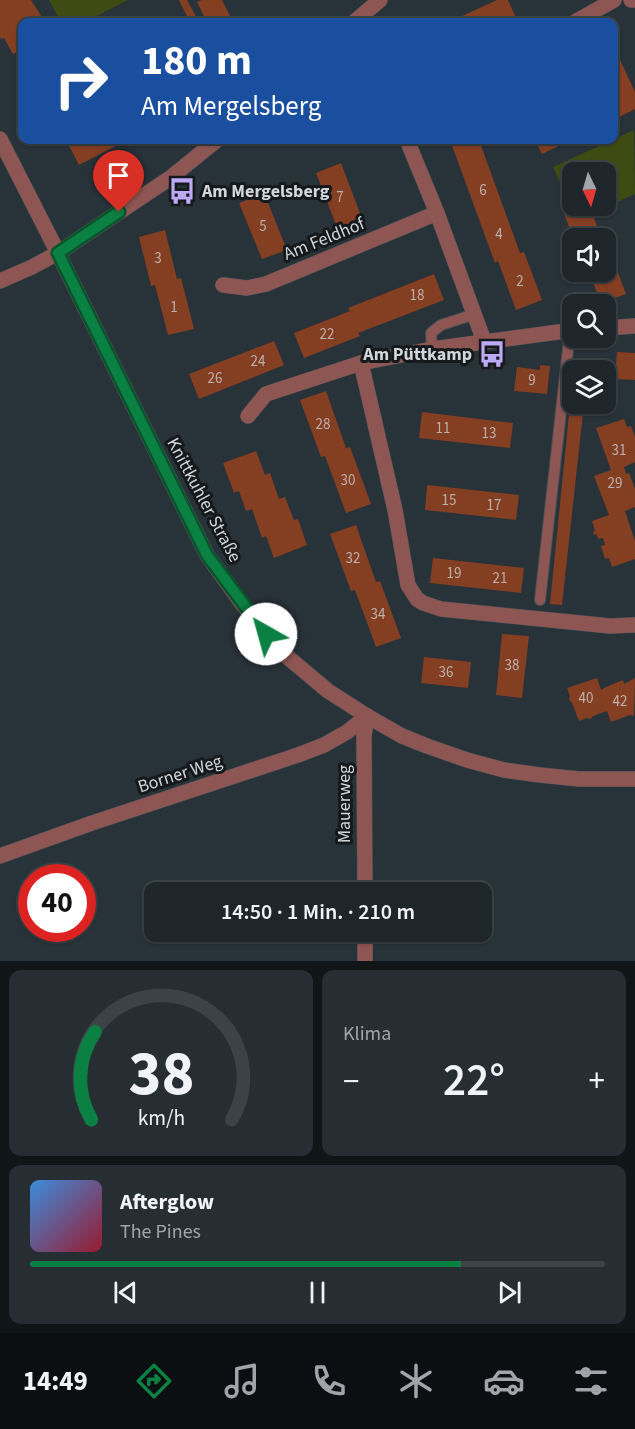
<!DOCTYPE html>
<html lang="de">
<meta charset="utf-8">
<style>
body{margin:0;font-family:"Source Sans 3",sans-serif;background:#262e33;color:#f1f3f6;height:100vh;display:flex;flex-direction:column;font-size:22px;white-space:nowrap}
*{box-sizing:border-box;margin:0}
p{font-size:20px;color:#a1a5a9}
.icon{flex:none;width:33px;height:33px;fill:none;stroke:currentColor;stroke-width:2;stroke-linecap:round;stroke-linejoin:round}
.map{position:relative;height:961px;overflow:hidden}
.details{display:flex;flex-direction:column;gap:9px;padding:9px;background:#101518;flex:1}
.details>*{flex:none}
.banner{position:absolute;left:18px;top:18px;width:600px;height:126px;border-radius:12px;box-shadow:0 2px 4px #0004,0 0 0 2px #3c4347;background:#1a4fa0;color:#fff;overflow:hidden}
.needle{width:39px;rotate:175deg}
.controls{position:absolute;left:562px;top:162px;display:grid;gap:12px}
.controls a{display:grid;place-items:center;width:54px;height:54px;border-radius:12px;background:#1e262b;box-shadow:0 2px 4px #0004,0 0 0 2px #3c4347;font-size:30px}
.speed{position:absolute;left:18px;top:864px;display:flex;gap:12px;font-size:30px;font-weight:700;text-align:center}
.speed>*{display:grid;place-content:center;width:78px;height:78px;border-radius:50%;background:#1e262b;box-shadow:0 2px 4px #0004,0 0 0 2px #3c4347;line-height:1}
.speed .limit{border:9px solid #d22;background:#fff;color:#111}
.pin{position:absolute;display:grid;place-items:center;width:51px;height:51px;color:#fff;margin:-62px -26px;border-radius:50% 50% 50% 0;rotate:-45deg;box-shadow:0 0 6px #0007}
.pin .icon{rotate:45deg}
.me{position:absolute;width:66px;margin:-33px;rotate:322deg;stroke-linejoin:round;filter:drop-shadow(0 0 4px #0008)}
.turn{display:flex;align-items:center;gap:21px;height:126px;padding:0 24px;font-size:27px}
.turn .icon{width:78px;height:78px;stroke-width:2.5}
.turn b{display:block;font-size:42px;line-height:51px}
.big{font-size:45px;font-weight:600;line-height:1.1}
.details .widget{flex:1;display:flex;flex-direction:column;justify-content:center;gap:9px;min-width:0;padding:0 21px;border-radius:12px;background:#262e33}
.details .dial{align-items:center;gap:0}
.dial svg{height:156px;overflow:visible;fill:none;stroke:#3c4347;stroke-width:7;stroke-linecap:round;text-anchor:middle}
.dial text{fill:#f1f3f6;stroke:none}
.song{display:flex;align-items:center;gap:18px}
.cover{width:72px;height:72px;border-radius:9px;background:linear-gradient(135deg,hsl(210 70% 55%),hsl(350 70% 35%))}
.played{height:6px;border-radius:3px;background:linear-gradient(90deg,#0b8043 75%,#3c4347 75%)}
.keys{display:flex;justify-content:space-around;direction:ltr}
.heat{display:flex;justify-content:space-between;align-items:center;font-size:33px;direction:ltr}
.details .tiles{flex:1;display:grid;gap:9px;grid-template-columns:1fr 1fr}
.widget:last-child{grid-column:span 2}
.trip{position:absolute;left:144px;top:882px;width:348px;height:60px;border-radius:12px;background:#1e262b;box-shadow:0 2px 4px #0004,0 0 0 2px #3c4347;font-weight:600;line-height:60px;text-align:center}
.dock{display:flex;height:96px;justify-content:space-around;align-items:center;background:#0c0f11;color:#a1a5a9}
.dock .icon{width:42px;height:42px}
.dock .on{color:#0b8043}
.dock b{font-size:27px;color:#f1f3f6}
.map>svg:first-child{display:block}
.green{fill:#3e4b13}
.building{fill:#843e22}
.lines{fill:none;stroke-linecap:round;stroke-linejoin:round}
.service-casing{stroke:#465056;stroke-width:12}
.minor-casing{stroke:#465056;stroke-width:16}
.tertiary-casing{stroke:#465056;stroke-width:16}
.service{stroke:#8e5653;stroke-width:10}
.minor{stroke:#8e5653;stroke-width:15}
.tertiary{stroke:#8e5653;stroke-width:15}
.route-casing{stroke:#07532c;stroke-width:15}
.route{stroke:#0b8043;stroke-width:10}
.labels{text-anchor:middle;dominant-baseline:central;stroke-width:6;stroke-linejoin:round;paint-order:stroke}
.number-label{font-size:15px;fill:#bdb0ac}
.poi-label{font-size:18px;font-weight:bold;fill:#d0d6da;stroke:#15191c;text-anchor:start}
.street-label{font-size:18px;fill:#d0d6da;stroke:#15191c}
</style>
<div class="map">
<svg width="635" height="961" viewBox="0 0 635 961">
<rect width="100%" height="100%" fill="#283239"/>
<g class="green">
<polygon points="49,0 128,0 85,22 61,22"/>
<polygon points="634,130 635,194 606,207 606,172 573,172 573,187 564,191 553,167"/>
</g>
<g class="building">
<polygon points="0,0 31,0 45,22 22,22 22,49 13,54 4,38 1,39 0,37"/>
<polygon points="179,0 187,0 199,22 190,22"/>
<polygon points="202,0 222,0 233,22 202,22 206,20 197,2"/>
<polygon points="497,0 508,0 517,20 513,22 449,22"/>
<polygon points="614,47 635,92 635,109 617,118 614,110"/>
<polygon points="66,140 127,140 79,165"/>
<polygon points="450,140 479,140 520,253 524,252 542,300 516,310 498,261 495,263"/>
<polygon points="535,140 565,140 566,142 542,154"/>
<polygon points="341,163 363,221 338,230 316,173"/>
<polygon points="264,193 287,250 262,259 239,203"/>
<polygon points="573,204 573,206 590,206 601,238 573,238 562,208"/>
<polygon points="165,230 177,279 181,278 194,329 168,335 155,285 151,286 139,237"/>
<polygon points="608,246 626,294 601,303 589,272 606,272 606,247"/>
<polygon points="434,274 444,300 358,333 360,336 304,358 294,333 350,311 348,308"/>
<polygon points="274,341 284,365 199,399 189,374"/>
<polygon points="617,352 635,353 635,380 615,379"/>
<polygon points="540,365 550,366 547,394 514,391 517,367 540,370"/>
<polygon points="326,391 346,448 350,447 371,504 346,513 325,456 321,457 300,400"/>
<polygon points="571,394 573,394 573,404 584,404 562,605 550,604"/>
<polygon points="422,412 513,423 510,448 419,438"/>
<polygon points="624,419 627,427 631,426 635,437 635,462 624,467 626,474 629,473 635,489 635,507 625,511 635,541 635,559 612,567 609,558 605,559 601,546 605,545 603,538 599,539 596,534 594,535 593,532 595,531 592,521 609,515 594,476 611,470 596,428"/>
<polygon points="256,451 265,475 270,473 279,499 285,497 294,520 298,519 307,545 274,558 266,536 262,538 252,509 246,511 239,491 234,493 223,463"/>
<polygon points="427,485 519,495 516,520 425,510"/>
<polygon points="356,525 376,582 380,581 401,638 376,647 355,590 351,591 330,534"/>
<polygon points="433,558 524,568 521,593 430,583"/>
<polygon points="502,634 529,636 522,698 496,695"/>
<polygon points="424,657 471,662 468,688 421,683"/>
<polygon points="597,678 601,690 606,687 623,680 624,684 635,678 634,716 630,715 611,722 607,711 593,716 591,719 587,718 579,721 572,703 569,700 570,696 567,688"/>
</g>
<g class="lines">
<defs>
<g id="service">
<polyline points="432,349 431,333 441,325 475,314"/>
<polyline points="540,600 569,340 568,330"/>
</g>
<g id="minor">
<polyline points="631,0 635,0"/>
<polyline points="354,22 380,0"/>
<polyline points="575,22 614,0"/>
<polyline points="407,140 437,213 484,341"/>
<polyline points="0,281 32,267 58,253 170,178 217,140"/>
<polyline points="223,285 247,288 266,284 437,213"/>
<polyline points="606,328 635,326"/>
<polyline points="361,363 432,349 573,330"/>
<polyline points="248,416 266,394 361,363 395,510 408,585 417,599 423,603 441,609 610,626 635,625"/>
<polyline points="0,856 92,823 298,755 324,745 347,732 367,716"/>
<polyline points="365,892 364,736 367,716"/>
<polyline points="365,932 365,961"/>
</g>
<polyline id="tertiary" points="0,139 58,253 207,555 241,602 278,649 328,691 367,716 402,736 427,746 467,760 504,770 540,775 579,779 635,779"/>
</defs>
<use href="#service" class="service-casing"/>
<use href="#minor" class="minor-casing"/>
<use href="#tertiary" class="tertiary-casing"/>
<use href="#service" class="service"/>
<use href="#minor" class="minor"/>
<use href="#tertiary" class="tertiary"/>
</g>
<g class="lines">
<defs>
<polyline id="route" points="119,212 58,253 207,555 266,634"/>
</defs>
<use href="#route" class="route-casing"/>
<use href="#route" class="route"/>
</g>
<defs>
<symbol id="bus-bare" viewBox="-9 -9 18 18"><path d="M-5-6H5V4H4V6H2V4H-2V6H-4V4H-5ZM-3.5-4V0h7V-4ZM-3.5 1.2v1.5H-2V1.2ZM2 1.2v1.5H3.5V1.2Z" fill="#bda9f5" stroke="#15191c" stroke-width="2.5" paint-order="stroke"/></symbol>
</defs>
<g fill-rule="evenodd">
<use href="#bus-bare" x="163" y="172" width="38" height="38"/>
<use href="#bus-bare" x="473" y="335" width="38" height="38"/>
</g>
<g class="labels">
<g class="number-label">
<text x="483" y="190">6</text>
<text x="340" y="197">7</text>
<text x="263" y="226">5</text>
<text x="499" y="234">4</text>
<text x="158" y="258">3</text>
<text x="520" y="281">2</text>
<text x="417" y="295">18</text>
<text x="174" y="307">1</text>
<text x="327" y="334">22</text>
<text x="258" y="361">24</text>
<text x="215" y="378">26</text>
<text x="532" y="380">9</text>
<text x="323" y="424">28</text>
<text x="443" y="428">11</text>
<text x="489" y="433">13</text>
<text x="619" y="450">31</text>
<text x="348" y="480">30</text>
<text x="615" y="483">29</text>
<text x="449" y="500">15</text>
<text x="494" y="505">17</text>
<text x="353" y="558">32</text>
<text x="454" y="573">19</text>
<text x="500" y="578">21</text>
<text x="378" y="614">34</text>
<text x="512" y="665">38</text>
<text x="446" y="672">36</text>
<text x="586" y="698">40</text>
<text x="620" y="701">42</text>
</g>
<g class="poi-label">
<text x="202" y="191">Am Mergelsberg</text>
<text x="472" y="354" text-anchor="end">Am Püttkamp</text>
</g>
<g class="street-label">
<text transform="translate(324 239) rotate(-22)">Am Feldhof</text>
<text transform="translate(204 500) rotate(62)">Knittkuhler Straße</text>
<text transform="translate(180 774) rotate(-18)">Borner Weg</text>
<text transform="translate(344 804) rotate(-90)">Mauerweg</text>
</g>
</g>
</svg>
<div class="controls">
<a><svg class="needle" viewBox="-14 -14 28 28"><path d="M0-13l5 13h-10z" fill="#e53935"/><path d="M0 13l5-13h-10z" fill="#a1a5a9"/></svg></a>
<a><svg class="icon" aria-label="sound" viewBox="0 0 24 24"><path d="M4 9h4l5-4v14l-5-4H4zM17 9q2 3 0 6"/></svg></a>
<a><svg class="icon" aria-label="search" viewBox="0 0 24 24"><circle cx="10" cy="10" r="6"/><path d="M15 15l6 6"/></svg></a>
<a><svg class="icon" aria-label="layers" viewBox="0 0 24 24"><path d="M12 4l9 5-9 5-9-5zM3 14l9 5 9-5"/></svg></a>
</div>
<div class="speed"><div class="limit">40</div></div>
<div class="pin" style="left:119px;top:212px;background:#d93025"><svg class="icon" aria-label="arrive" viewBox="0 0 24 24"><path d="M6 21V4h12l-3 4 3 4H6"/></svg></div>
<svg class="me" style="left:266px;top:634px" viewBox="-20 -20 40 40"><circle r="19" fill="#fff"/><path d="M0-13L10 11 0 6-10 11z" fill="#0b8043"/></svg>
<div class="trip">14:50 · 1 Min. · 210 m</div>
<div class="banner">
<div class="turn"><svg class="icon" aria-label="right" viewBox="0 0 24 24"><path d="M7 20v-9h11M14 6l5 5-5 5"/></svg><div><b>180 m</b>Am Mergelsberg</div></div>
</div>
</div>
<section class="details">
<div class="tiles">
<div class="widget dial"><svg viewBox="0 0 100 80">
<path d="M14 69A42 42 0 1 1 86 69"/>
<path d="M14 69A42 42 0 0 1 16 24" stroke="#0b8043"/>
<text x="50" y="56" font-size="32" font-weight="700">38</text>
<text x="50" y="72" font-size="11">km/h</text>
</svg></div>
<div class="widget"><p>Klima</p>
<div class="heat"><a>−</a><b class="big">22°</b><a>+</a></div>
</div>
<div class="widget">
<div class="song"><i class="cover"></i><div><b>Afterglow</b><p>The Pines</p></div></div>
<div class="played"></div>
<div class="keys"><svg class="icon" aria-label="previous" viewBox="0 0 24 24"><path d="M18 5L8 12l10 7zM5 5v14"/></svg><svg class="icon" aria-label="pause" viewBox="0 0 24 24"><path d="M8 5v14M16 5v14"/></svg><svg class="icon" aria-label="next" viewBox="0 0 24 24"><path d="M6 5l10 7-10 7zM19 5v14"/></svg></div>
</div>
</div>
</section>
<nav class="dock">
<b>14:49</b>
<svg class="icon on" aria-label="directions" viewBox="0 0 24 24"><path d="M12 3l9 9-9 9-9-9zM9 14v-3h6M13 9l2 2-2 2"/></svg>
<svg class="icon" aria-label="music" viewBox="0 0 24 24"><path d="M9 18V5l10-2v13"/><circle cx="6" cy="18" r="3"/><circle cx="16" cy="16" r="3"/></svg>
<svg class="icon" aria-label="phone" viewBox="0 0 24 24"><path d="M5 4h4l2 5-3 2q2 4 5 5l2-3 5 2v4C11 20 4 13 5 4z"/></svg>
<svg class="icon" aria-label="climate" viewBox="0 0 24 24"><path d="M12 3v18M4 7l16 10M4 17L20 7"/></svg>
<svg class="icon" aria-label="car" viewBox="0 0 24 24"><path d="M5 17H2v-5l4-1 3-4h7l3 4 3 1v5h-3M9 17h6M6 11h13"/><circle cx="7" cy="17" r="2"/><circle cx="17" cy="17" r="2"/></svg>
<svg class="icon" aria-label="filters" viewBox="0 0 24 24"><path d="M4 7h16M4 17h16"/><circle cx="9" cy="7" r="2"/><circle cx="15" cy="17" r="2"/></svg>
</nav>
